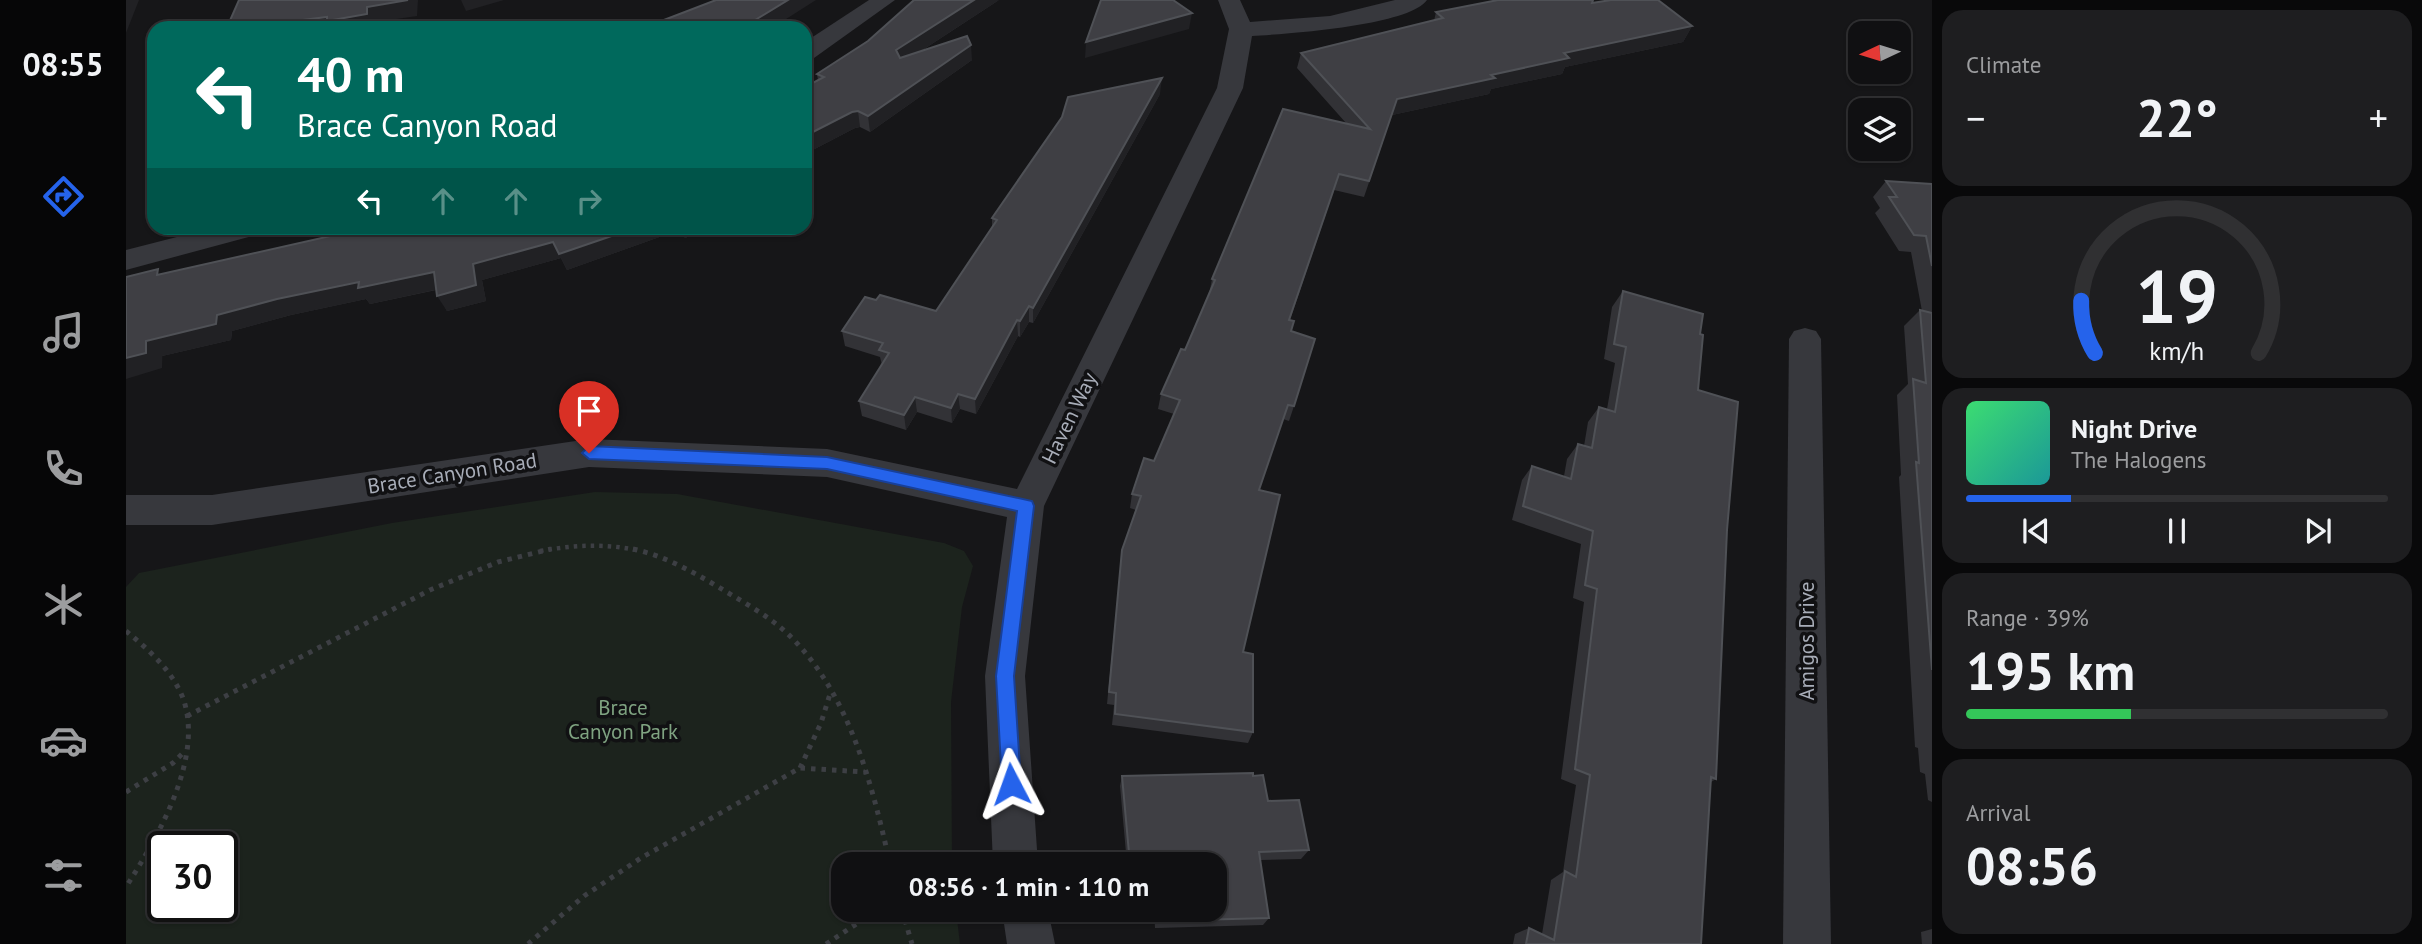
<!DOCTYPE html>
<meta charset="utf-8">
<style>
body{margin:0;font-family:"PT Sans",sans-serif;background:#1e1e20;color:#f1f3f6;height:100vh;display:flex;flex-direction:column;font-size:26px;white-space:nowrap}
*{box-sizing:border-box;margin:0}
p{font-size:23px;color:#9c9d9f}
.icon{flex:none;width:38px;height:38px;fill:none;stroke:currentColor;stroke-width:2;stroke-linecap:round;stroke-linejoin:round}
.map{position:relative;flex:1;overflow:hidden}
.sheet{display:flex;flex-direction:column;gap:10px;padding:10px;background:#09090a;width:490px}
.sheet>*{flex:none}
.guide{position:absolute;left:21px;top:21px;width:665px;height:214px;border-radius:21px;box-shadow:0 2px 5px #0004,0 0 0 2px #303032;background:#00695c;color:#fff;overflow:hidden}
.needle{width:46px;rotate:266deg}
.tools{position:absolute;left:1722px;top:21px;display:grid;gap:14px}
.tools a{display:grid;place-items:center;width:63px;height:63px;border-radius:14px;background:#101012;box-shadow:0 2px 5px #0004,0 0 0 2px #303032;font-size:35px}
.speed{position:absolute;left:21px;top:831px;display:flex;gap:14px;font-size:35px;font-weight:700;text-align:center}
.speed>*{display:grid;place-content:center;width:91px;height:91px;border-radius:50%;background:#101012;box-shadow:0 2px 5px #0004,0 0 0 2px #303032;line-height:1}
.speed .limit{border:4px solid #111;border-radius:10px;background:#fff;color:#111}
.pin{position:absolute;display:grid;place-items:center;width:60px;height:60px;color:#fff;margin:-72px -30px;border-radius:50% 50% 50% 0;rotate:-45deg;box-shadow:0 0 7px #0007}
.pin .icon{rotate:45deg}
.me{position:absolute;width:77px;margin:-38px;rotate:356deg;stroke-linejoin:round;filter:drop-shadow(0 0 5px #0008)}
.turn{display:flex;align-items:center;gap:24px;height:147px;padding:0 35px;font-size:32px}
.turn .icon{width:91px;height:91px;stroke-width:2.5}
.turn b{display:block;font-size:49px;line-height:60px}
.lanes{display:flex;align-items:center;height:66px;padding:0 35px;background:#0003;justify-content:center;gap:35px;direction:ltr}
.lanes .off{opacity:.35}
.big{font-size:52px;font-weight:600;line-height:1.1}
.sheet .tile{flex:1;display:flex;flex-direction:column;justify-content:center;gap:10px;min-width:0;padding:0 24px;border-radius:21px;background:#1e1e20}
.sheet .dial{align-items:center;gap:0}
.dial svg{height:182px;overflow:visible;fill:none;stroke:#303032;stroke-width:7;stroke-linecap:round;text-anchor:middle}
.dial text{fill:#f1f3f6;stroke:none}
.song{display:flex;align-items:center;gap:21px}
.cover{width:84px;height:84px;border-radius:10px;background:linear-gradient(135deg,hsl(140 70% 55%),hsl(180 70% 35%))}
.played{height:7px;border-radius:4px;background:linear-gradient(90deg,#2563eb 25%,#303032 25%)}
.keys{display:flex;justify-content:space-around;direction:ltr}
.heat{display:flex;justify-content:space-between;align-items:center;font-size:38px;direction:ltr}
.charge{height:10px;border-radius:5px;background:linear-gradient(90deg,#34c759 39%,#303032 0)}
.trip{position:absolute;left:705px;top:852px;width:396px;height:70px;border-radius:21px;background:#101012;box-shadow:0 2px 5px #0004,0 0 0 2px #303032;font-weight:600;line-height:70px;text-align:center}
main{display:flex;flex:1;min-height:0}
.dock{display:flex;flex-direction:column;width:126px;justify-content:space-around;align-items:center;background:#060607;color:#9c9d9f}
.dock .icon{width:49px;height:49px}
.dock .current{color:#2563eb}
.dock b{font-size:32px;color:#f1f3f6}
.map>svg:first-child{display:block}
.green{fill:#1c231d;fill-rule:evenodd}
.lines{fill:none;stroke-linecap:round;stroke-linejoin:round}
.path-far1{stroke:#3d3f44;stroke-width:4.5;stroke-dasharray:3.5 5;stroke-linecap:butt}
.path{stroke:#3d3f44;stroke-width:5;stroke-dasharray:4.5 6;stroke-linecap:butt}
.street{fill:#37383d;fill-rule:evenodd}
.wall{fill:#323236}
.shaded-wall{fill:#212124}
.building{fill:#3f3f44;stroke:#4f5156;stroke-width:2}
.route{fill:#2563eb;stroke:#184099;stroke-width:2}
.labels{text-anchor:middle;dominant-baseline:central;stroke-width:7;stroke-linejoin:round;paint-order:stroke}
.street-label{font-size:21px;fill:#a8adb8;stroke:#111113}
.park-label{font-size:21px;fill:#7fa381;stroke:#111113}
</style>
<main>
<nav class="dock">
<b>08:55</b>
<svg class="icon current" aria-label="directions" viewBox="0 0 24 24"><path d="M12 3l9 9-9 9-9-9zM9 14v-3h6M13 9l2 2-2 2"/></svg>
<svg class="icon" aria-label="music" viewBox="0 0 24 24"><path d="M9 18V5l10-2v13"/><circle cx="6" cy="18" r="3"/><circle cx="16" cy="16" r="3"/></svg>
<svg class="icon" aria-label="phone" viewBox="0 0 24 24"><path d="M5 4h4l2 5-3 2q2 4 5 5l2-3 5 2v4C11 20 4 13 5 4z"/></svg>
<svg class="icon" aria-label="climate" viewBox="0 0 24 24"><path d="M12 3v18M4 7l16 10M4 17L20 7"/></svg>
<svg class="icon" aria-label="car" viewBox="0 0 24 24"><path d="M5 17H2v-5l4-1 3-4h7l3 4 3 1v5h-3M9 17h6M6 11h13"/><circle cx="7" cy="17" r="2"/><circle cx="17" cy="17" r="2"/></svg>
<svg class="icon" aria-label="filters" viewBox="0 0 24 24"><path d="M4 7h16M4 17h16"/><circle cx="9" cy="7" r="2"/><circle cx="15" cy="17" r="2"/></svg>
</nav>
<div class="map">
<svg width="1806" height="944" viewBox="0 0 1806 944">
<rect width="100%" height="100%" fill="#161618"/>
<path class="green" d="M 469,492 L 551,494 L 818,543 L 838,551 L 847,566 L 836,607 L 825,702 L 826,864 L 718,864 L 718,910 L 830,910 L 834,944 L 0,944 L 0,587 L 13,573 L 266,523 ZM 37,847 L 96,847 L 96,906 L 37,906 Z"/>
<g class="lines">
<path class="path-far1" d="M 414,551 C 448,545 481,543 514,551"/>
<g class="path">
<path d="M 507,549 C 540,556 571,574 599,591 C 622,605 646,618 665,637 C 724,696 746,784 764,864"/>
<path d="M 0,631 C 23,650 48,672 58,701 C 77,761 31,838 0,887"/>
<polyline points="61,716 304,590 372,562 425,549"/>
<polyline points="674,768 695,723 704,694"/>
<polyline points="0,792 47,763 59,751"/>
<polyline points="776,910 786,944"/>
<polyline points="402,944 458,896 515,858 674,768 739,772"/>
<polyline points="700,944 738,919 775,910"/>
</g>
<g class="street">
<polygon points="743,0 769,0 688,58 679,60 679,42"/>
<path d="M 1092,0 L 1114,0 L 1124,22 L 1204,16 L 1269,0 L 1301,0 C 1283,26 1159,34 1126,36 L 1117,88 L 918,506 L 899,676 L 912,864 L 867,864 L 859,676 L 881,517 L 701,477 L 463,467 L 86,525 L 0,525 L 0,495 L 86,495 L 463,439 L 701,449 L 891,489 L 1091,88 L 1103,29 Z"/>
<polygon points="86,228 134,228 130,235 0,270 0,250"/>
<polygon points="1679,328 1690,331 1695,339 1705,944 1657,944 1663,339 1668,331"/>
<polygon points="876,910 922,910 929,944 881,944"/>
</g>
</g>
<g class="wall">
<polygon points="873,0 792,53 846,60 744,132 734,127 729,128 679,154 679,87 692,80 691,74"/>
<polygon points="1466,3 1566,26 1557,42 1439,67 1436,74 1365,89 1363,94 1266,115 1238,197 1208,190 1164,320 1168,406 1163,421 1157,419 1133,490 1117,652 1127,732 1122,743 986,725 988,705 981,704 996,550 1010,510 1004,508 1006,494 1028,461 1048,414 1032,409 1035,394 1059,350 1083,295 1086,279 1220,123 1171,68 1175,53 1308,21 1310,12"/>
<polygon points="1034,94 907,323 903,322 894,337 892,336 850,414 834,409 826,423 791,412 780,430 736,416 733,401 756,365 754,357 719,346 716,331 750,300 810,311 866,227 866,218"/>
<polygon points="1760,181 1806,184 1806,802 1802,800 1799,774 1794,772 1792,748 1789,747 1773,477 1775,475 1771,395 1782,384 1778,326 1794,310 1796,311 1785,252 1773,251 1749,213 1754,208 1747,197"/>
<polygon points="225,228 584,228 559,238 553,230 441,270 435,258 356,280 360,301 321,311 310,290 244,304 240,299 165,315 106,331 105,340 36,356 36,368 37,274 218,233"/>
<polygon points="1497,291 1574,334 1572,390 1601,530 1590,779 1585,782 1575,944 1387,944 1389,934 1403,928 1416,934 1425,880 1437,872 1450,785 1435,779 1458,602 1447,598 1455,544 1386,520 1396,480 1406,466 1438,476 1441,459 1452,444 1458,446 1462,422 1473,407 1481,409 1489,363 1478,359 1486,307"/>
<polygon points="996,776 1127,776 1142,801 1183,850 1175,859 1134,860 1143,918 1137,925 1029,928 1028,910 1088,910 1088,864 1001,864 994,786"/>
<polygon points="1806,929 1806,944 1796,944 1795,932"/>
</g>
<g class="shaded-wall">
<polygon points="0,0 13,0 0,33"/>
<polygon points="282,0 292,0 291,16 250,22 250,28 104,28 102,25"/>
<polygon points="335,0 378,0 340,11"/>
<polygon points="662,0 690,0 646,28 616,28"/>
<polygon points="848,0 873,0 772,66 770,50"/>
<polygon points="1066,13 1063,29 959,58 960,42"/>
<polygon points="1566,26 1557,42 1439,67 1436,74 1365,89 1363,94 1266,115 1271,99 1365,75 1438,53"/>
<polygon points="845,45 846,60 744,132 742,116"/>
<polygon points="1036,78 1034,94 907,323 907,308"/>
<polygon points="732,111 734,127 729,128 679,154 679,136 726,112"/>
<polygon points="509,228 552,228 553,230 441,270 435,258 356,280 360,301 321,311 311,296 347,264 427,242"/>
<polygon points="555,228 584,228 559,238"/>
<polygon points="308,272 318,288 244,304 240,299 165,315 106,331 105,340 36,356 36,368 0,379 0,358 20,341 91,315 151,299 233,282"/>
<polygon points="903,306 903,322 894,337 894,321"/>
<polygon points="891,320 892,336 850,414 849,399"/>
<polygon points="832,394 834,409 826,423 825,408"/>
<polygon points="789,397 791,412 780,430 778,415"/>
</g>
<g class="building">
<polygon points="113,0 282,0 241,7 241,14 201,21 201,17 145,24 146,22 138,23 138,21 102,25"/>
<polygon points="590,0 662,0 616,28 517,28"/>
<polygon points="788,0 848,0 770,50 774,58 841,36 845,45 742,116 732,111 726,112 679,136 679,87 698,77 691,74 742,41"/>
<polygon points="975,0 1047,0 1066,13 960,42"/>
<polygon points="1372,0 1467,0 1466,3 1485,0 1532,0 1566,26 1438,53 1443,58 1365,75 1369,78 1271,99 1243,181 1213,174 1163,320 1168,321 1165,331 1189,339 1168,406 1162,405 1133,490 1154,495 1117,652 1127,654 1127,732 989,714 990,693 983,692 996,550 1015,496 1006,494 1018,458 1028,461 1054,400 1035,394 1055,349 1059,350 1089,280 1086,279 1157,109 1244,129 1175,53 1317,18 1310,12"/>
<polygon points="1036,78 907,308 903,306 894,321 891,320 849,399 832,394 825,408 789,397 778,415 733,401 763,353 753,350 757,343 716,331 739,297 750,300 754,295 810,311 871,220 866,218 936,117 942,97"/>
<polygon points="1760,181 1806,184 1806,266 1800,236 1788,235 1763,197 1771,197"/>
<polygon points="225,228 509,228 433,254 427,242 347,264 350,285 311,296 308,272 232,288 233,282 151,299 91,315 90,324 20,341 20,353 0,358 0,277 32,269 31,275 218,233 218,229"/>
<polygon points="1497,291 1577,314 1574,334 1577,335 1572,390 1612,402 1601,530 1590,779 1585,777 1575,944 1400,944 1403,928 1428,940 1439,871 1450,877 1464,775 1449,769 1471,589 1459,585 1467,531 1397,506 1406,466 1445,479 1452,444 1466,448 1473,407 1489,412 1500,347 1488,344"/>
<polygon points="1794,310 1806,313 1806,670 1790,462 1793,463 1787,379 1800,383"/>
<polygon points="1127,773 1127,776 1137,775 1142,801 1173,800 1183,850 1133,852 1143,918 1032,921 1032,910 1088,910 1088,864 1004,864 996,776"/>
</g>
<polygon class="route" points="463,446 701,457 906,501 908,506 888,676 895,784 892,791 885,794 878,791 876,784 870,676 891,511 701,469 463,459 456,453"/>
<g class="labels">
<g class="street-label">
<text transform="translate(943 418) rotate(-64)">Haven Way</text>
<text transform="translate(326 473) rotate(-9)">Brace Canyon Road</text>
<text transform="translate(1680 641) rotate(-90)">Amigos Drive</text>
</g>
<g class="park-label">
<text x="497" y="707">Brace<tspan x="497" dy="24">Canyon Park</tspan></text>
</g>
</g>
</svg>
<div class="tools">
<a><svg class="needle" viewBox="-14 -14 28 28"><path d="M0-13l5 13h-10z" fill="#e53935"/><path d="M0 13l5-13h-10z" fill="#9c9d9f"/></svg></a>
<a><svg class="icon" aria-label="layers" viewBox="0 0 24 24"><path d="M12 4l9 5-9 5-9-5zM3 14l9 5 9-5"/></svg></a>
</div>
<div class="speed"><div class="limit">30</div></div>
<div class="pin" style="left:463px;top:453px;background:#d93025"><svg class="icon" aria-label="arrive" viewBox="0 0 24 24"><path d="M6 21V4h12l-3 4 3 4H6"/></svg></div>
<svg class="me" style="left:885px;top:784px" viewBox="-20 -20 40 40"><path d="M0-17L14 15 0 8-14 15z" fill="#2563eb" stroke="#fff" stroke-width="4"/></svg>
<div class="trip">08:56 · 1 min · 110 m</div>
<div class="guide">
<div class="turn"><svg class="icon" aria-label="left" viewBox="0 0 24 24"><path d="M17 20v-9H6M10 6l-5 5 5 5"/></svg><div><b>40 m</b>Brace Canyon Road</div></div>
<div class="lanes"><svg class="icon" aria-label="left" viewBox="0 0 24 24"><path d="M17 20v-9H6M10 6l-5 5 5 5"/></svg><svg class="icon off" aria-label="ahead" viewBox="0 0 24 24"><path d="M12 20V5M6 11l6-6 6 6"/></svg><svg class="icon off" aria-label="ahead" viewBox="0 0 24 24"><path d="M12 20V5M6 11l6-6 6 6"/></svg><svg class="icon off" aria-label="right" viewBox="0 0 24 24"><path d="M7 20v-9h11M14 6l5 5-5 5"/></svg></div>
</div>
</div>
<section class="sheet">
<div class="tile"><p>Climate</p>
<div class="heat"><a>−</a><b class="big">22°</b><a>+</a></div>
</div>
<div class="tile dial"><svg viewBox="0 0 100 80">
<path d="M14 69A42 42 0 1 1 86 69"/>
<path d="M14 69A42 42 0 0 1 8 46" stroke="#2563eb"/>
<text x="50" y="56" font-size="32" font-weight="700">19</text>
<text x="50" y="72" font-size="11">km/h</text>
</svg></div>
<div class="tile">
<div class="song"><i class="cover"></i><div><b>Night Drive</b><p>The Halogens</p></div></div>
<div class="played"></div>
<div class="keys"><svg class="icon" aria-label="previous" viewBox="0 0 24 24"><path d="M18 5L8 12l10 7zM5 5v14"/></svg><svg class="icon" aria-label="pause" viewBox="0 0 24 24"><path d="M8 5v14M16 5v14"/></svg><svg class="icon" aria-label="next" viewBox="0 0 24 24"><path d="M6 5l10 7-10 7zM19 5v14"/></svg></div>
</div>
<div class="tile"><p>Range · 39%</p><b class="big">195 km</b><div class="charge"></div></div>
<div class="tile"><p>Arrival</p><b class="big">08:56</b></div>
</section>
</main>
